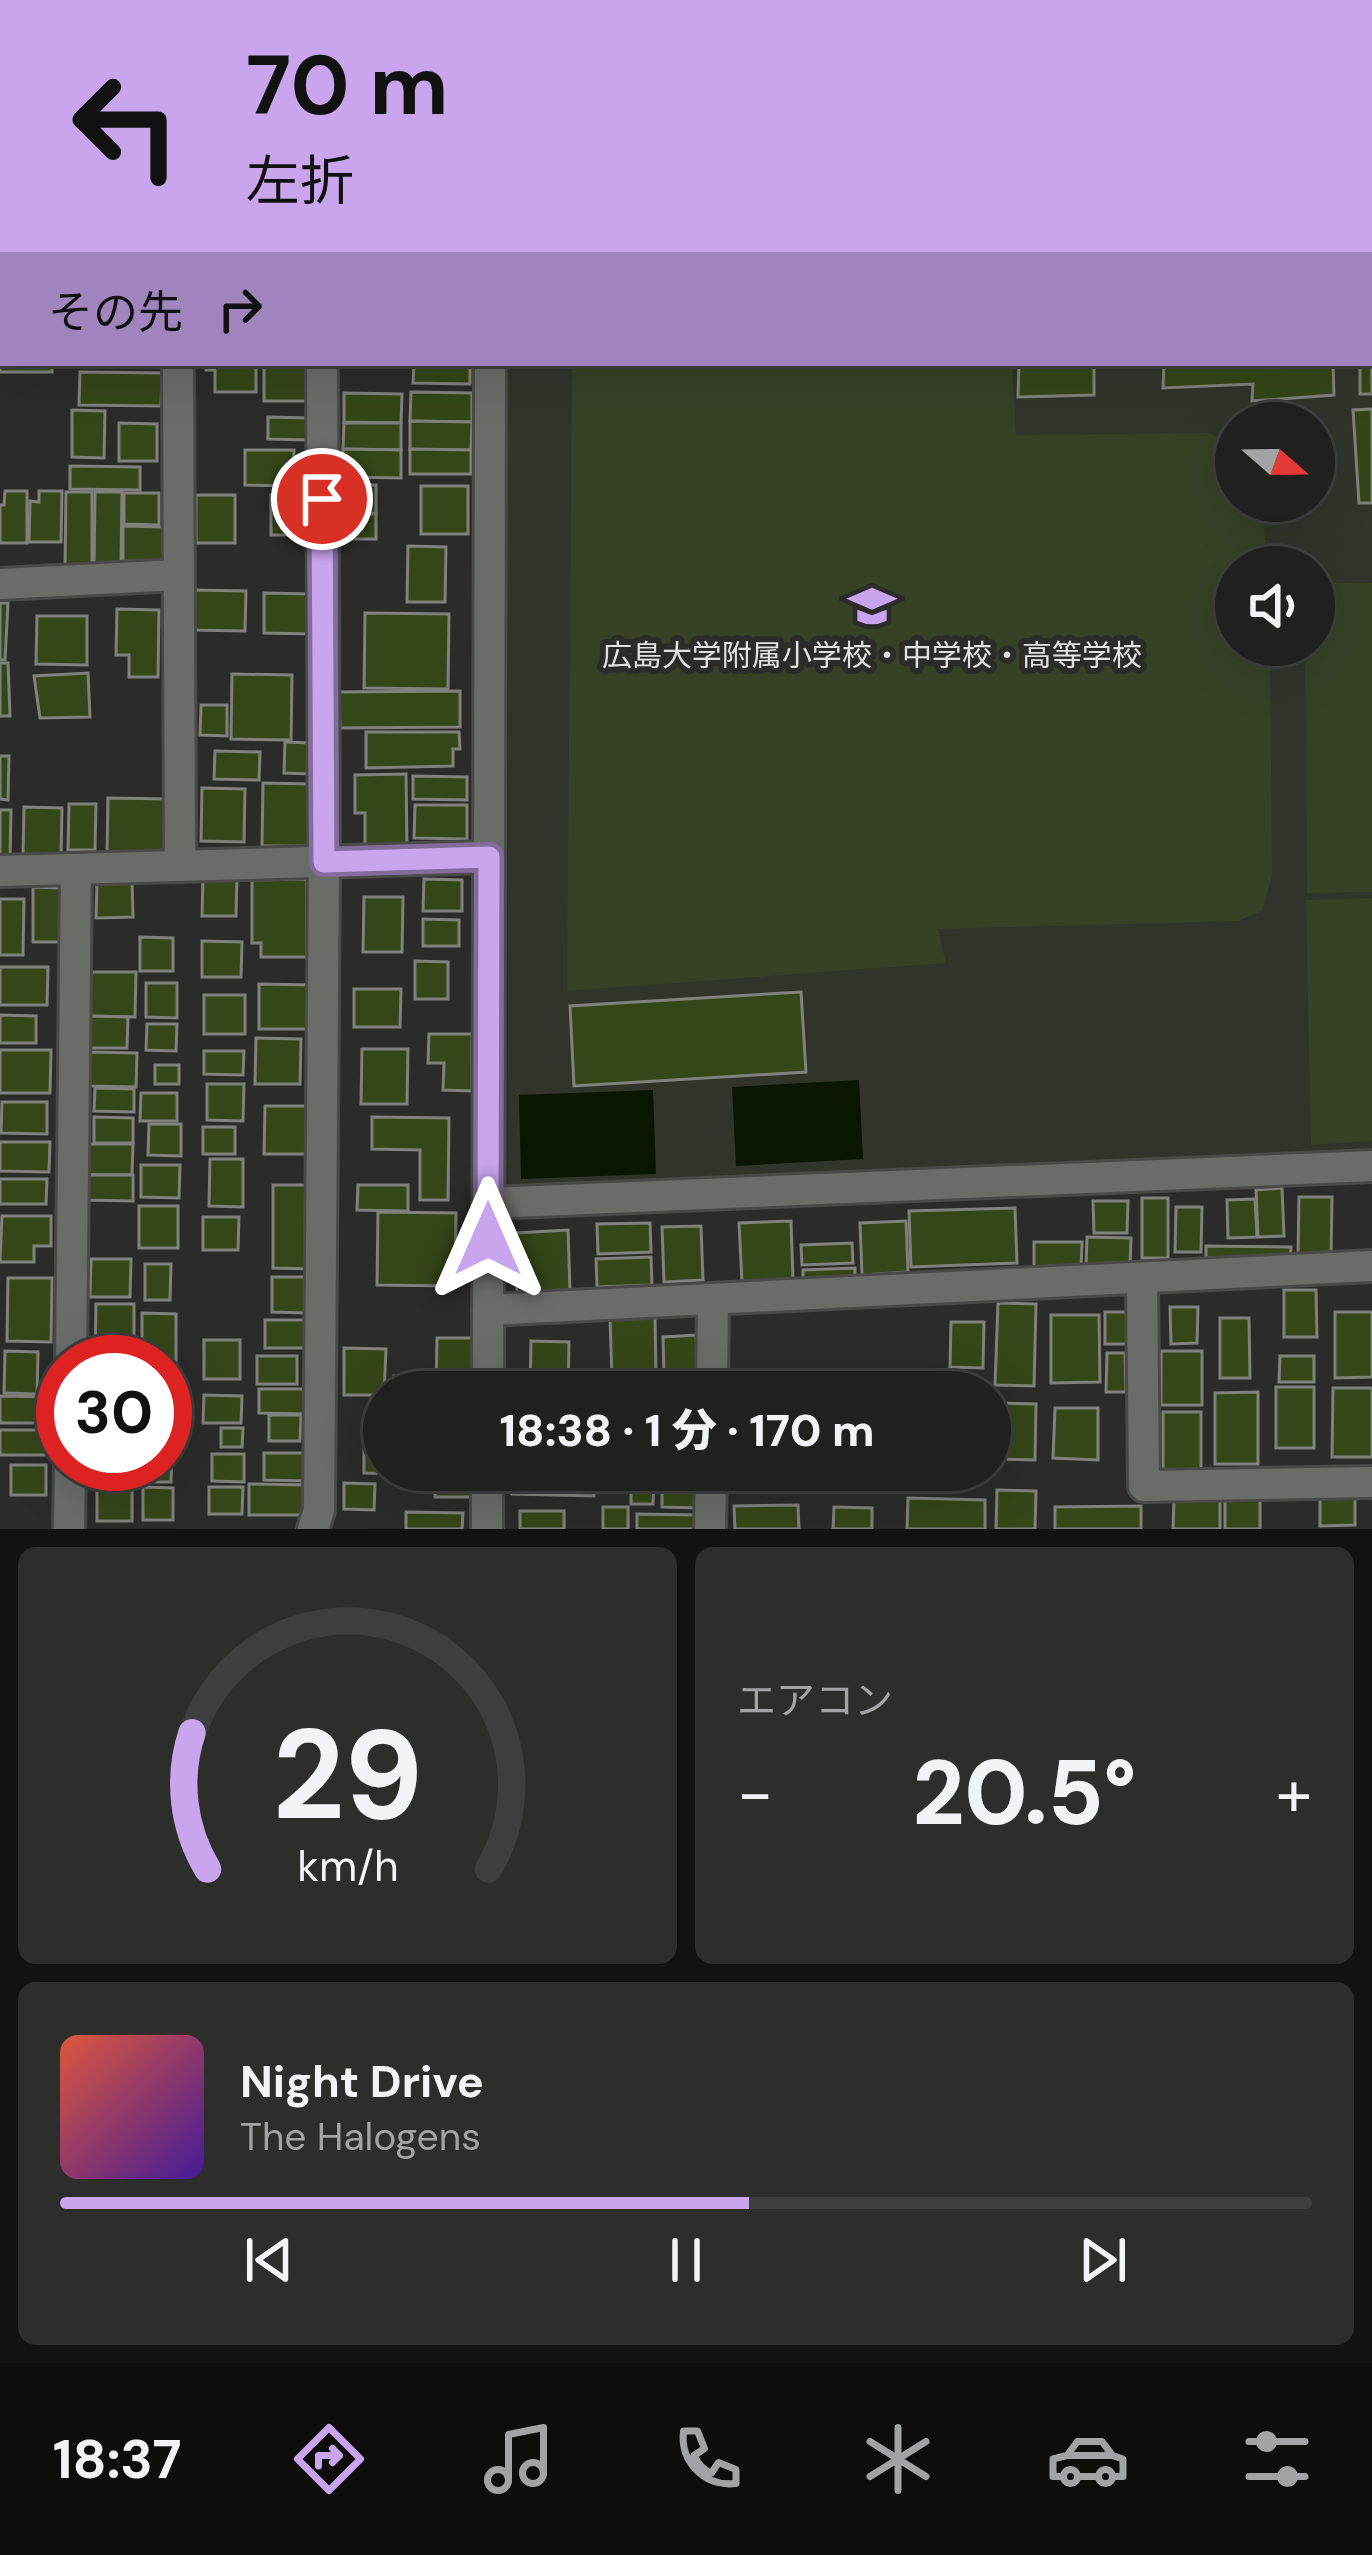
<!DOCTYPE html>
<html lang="ja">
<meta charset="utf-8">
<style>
body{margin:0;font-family:"DM Sans","Noto Sans JP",sans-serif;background:#2d2e2c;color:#f1f3f6;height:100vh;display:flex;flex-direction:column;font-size:45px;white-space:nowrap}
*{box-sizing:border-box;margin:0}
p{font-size:39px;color:#a2a3a4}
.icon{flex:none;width:66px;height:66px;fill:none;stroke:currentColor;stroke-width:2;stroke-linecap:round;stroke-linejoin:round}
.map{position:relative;height:1529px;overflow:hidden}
.side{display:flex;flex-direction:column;gap:18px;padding:18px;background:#121211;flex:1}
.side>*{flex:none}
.guide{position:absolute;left:0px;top:0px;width:1374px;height:366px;box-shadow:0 12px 48px #0002,0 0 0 3px #3d3e3d;background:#c9a5ee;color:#111;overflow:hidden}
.needle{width:78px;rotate:110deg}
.fabs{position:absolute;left:1215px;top:402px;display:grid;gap:24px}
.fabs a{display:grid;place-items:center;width:120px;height:120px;border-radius:50%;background:#20211f;box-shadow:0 12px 48px #0002,0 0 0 3px #3d3e3d;font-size:60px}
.speed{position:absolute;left:36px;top:1335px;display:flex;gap:24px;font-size:60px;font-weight:700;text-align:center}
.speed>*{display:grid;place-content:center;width:156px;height:156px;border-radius:50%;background:#20211f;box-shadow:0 12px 48px #0002,0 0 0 3px #3d3e3d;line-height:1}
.speed .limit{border:18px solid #d22;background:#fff;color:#111}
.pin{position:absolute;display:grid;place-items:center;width:102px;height:102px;color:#fff;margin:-51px;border:6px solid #fff;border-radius:50%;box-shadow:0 3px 12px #0007}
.me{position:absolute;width:132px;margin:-66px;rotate:0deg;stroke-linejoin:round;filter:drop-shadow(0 0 9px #0008)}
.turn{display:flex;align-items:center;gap:42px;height:252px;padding:0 48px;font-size:54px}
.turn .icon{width:156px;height:156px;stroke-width:2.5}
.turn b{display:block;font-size:84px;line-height:102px}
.then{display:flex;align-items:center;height:114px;padding:0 48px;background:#0003;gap:24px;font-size:45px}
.big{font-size:90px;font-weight:800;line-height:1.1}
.side .tile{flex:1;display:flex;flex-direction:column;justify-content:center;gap:18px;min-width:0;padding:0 42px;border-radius:18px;background:#2d2e2c}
.side .dial{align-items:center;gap:0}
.dial svg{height:312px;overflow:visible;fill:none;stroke:#3d3e3d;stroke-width:7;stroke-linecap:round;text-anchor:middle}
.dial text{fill:#f1f3f6;stroke:none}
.song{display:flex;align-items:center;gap:36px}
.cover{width:144px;height:144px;border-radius:18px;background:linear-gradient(135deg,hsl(10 70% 55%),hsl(260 70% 35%))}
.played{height:12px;border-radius:6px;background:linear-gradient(90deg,#c9a5ee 55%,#3d3e3d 55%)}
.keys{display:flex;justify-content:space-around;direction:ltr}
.heat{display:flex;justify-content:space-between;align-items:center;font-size:66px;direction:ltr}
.side .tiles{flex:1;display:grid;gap:18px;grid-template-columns:1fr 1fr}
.tile:last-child{grid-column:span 2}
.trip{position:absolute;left:363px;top:1371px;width:648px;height:120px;border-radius:60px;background:#20211f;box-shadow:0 12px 48px #0002,0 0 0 3px #3d3e3d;font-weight:800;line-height:120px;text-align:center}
.tab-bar{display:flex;height:192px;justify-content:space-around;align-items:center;background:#0d0d0c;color:#a2a3a4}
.tab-bar .icon{width:84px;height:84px}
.tab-bar .current{color:#c9a5ee}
.tab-bar b{font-size:54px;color:#f1f3f6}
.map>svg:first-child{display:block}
.built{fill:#30342b;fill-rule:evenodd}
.green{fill:#364126}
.water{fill:#0b1600}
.building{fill:#354618;stroke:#7f817c;stroke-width:3}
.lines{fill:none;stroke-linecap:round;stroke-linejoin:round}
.minor-casing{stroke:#494a47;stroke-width:36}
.minor{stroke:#6a6c68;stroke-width:30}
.route-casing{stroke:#836b9b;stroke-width:30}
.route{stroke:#c9a5ee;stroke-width:21}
.labels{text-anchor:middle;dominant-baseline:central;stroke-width:12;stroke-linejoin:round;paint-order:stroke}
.poi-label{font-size:30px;fill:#e1e2e0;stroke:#2b2c29}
</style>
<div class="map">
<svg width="1372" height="1529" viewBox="0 0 1372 1529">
<rect width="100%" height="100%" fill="#2b2c29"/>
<path class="built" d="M 507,0 L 1372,0 L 1372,1155 L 508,1187 L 508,363 L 1371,363 L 1371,3 ZM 1236,423 L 1314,423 L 1314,501 L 1236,501 ZM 1236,567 L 1314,567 L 1314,645 L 1236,645 Z"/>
<g class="green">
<polygon points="572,363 1012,363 1016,435 1210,433 1236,448 1236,501 1262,501 1267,567 1236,567 1236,645 1270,645 1272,876 1262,911 1238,921 938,929 946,963 567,991"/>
<polygon points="1314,583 1372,583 1372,892 1307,893 1305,645 1314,645"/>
<polygon points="1372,898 1372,1141 1311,1145 1306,900"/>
</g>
<g class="water">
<polygon points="859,1080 863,1159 736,1166 732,1087"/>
<polygon points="653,1090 656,1174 521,1179 519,1095"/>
</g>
<g class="building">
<polygon points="1371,306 1372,394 1360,394 1360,363 1371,363"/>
<polygon points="0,336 3,363 52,363 52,372 0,372"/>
<polygon points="206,363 256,363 256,392 215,392 215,370 206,370"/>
<rect x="264" y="363" width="46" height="38"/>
<polygon points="414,363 470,363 470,384 413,383"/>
<polygon points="1019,363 1094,363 1094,395 1018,397"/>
<polygon points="1164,363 1333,363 1334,395 1252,401 1253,384 1163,388"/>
<polygon points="80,372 162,373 161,406 79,405"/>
<polygon points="411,392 472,393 472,422 410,421"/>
<polygon points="344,393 402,394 401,423 344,422"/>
<polygon points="1372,409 1372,503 1359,503 1353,410"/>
<polygon points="72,410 105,411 104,458 72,457"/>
<polygon points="268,417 308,418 308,440 268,439"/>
<polygon points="410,421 472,422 471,450 410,450"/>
<polygon points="119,423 157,424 157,461 119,461"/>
<polygon points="344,423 401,423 401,450 343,449"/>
<polygon points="343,449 401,450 401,478 344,477"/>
<polygon points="410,449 471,450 471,474 410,474"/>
<polygon points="245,450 294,450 293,486 245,485"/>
<polygon points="70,466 140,467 140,490 70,489"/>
<rect x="343" y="485" width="33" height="28"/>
<rect x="421" y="486" width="47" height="48"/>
<polygon points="5,491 27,491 27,543 0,543 0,505 4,505"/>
<polygon points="39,491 62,491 61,542 29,542 30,501 39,502"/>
<polygon points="66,492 92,492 92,568 65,568"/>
<polygon points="95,492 122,492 121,567 94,567"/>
<polygon points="124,493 159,493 159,525 124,524"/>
<rect x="196" y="495" width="39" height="48"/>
<rect x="271" y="495" width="38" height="40"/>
<polygon points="343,513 376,514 376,539 343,539"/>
<polygon points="123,526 165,527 165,562 123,561"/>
<polygon points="408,546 446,547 445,602 407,602"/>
<polygon points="193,590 246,591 245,631 192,630"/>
<polygon points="264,593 312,594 311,634 264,633"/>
<polygon points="0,603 8,603 5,660 0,660"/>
<polygon points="117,609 159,610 158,677 129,677 129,655 116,655"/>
<polygon points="365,613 449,614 448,689 364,688"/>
<polygon points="37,616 87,616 87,665 36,664"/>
<polygon points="0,663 8,663 10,716 0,716"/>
<polygon points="88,673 90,717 40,718 34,676"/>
<polygon points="232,674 292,675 291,740 231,739"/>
<polygon points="460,691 460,727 340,728 339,692"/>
<polygon points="201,705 227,705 227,736 200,735"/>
<polygon points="366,732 459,732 460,749 453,749 453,766 366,768"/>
<polygon points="285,742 311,743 311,774 284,773"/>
<polygon points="215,751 260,752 259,780 214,779"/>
<polygon points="0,756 9,756 8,800 0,799"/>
<polygon points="406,774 407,847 365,847 365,813 355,813 355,775"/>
<polygon points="413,776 467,777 467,800 413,799"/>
<polygon points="263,783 311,784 310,846 262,846"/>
<polygon points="202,788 245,789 244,842 201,841"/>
<polygon points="108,798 169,799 169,853 107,852"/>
<polygon points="69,804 96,804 95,850 68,850"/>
<polygon points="415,805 467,805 467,839 414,838"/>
<polygon points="24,807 62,808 61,857 23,857"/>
<polygon points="0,810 11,810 10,858 0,858"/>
<polygon points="203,877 237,877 236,916 202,916"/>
<polygon points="307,879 307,957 261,957 261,943 252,943 252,880"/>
<polygon points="424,879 462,880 462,911 423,911"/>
<polygon points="132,880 133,917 96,918 97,881"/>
<polygon points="33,887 61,888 60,942 33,942"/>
<polygon points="364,897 403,897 402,952 363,952"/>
<polygon points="0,899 24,899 23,955 0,955"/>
<polygon points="423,919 459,920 459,946 423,946"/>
<polygon points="140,937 173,938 173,971 140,971"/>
<polygon points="202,941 242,942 241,977 202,977"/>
<polygon points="415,961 448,962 448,999 415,999"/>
<polygon points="0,967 48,967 47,1005 0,1005"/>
<polygon points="91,972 136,972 135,1017 90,1016"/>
<polygon points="146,983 177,983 177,1018 146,1017"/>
<polygon points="259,984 313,985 312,1029 259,1029"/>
<polygon points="354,989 401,989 400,1027 354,1027"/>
<polygon points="801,992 806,1072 574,1086 570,1006"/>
<rect x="204" y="995" width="41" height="39"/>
<polygon points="0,1015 36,1016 36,1043 0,1043"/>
<polygon points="90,1016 128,1017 127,1048 90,1048"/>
<polygon points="147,1024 177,1024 176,1051 146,1050"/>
<polygon points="429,1034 472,1034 472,1091 443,1090 444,1063 428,1063"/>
<polygon points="256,1038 301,1039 300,1084 255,1084"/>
<polygon points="362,1049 408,1049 407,1104 361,1104"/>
<polygon points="0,1050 51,1050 50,1093 0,1093"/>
<polygon points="204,1051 244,1051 243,1075 204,1074"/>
<polygon points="90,1052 137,1053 136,1087 90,1086"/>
<rect x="155" y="1065" width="24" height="19"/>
<polygon points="207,1084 244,1084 243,1121 207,1120"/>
<polygon points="95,1088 134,1089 134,1112 94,1111"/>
<polygon points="141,1093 177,1093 177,1121 140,1121"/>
<polygon points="2,1102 47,1102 47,1134 1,1133"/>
<polygon points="265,1106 308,1106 307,1154 264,1154"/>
<polygon points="94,1117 133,1118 133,1143 94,1143"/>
<polygon points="372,1117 449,1118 448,1200 420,1200 420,1150 372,1149"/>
<polygon points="149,1124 181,1124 181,1156 148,1155"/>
<rect x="203" y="1127" width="32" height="27"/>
<polygon points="0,1142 50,1142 49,1172 0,1171"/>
<polygon points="83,1144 133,1144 132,1175 83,1175"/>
<polygon points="210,1159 243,1159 243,1207 209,1206"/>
<polygon points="141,1165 180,1165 179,1198 141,1197"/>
<polygon points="83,1175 133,1175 133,1201 82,1200"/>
<polygon points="0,1179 47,1179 46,1204 0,1204"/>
<polygon points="273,1185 314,1185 313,1269 273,1268"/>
<polygon points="358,1185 408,1185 408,1211 357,1210"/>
<polygon points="1282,1188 1284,1236 1258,1237 1256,1190"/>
<polygon points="1299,1197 1332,1197 1331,1257 1298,1257"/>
<rect x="1142" y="1198" width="26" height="60"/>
<polygon points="1255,1199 1257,1237 1228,1238 1227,1200"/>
<polygon points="1093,1201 1128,1201 1127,1233 1094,1233"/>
<rect x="139" y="1206" width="39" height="42"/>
<polygon points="1176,1207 1202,1207 1201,1252 1175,1252"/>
<polygon points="1015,1208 1017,1263 911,1267 909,1211"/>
<polygon points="378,1212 456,1213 455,1286 377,1285"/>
<polygon points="2,1216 51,1216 51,1246 34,1246 34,1262 0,1262"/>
<polygon points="203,1217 239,1217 238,1250 203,1250"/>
<polygon points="791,1221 793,1280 742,1282 739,1223"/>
<polygon points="906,1221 908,1272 862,1275 860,1223"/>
<polygon points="650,1223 651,1252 598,1254 597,1224"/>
<polygon points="701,1226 703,1280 664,1282 662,1227"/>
<polygon points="568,1230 570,1290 517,1292 515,1233"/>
<polygon points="1087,1237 1131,1238 1130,1266 1086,1266"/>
<polygon points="1034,1242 1082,1242 1081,1269 1034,1269"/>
<polygon points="852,1243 853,1263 802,1265 801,1245"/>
<polygon points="1206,1246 1291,1247 1290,1266 1206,1265"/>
<polygon points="651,1257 652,1285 597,1287 596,1259"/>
<polygon points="91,1259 131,1259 130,1297 90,1297"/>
<polygon points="145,1264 171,1264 170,1300 145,1300"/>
<polygon points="855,1268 855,1287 803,1289 803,1270"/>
<polygon points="272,1277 306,1277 306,1313 272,1312"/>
<polygon points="8,1278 52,1278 51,1342 7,1341"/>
<polygon points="1284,1290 1316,1290 1317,1337 1284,1337"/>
<polygon points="998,1303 1036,1304 1034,1386 995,1385"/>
<polygon points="96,1304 134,1304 134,1362 95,1362"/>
<polygon points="1170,1307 1198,1307 1197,1343 1171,1344"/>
<rect x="1105" y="1312" width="22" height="32"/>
<polygon points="1335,1312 1372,1312 1372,1377 1335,1378"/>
<polygon points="142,1313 176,1314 176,1364 142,1362"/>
<polygon points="1051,1315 1099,1315 1100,1382 1051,1383"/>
<polygon points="655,1316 656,1375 612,1377 610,1318"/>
<polygon points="1220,1318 1249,1318 1250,1378 1220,1378"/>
<rect x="265" y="1320" width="43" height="28"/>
<polygon points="951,1322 984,1322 983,1368 950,1367"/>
<polygon points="696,1335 698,1375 664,1376 663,1337"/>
<polygon points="437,1338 473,1338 473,1392 436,1392"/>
<rect x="204" y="1340" width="36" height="39"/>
<polygon points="531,1341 569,1342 568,1392 530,1392"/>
<polygon points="344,1348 386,1349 384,1395 344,1395"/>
<polygon points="5,1351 38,1352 37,1394 4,1393"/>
<rect x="1161" y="1351" width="41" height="54"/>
<polygon points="1107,1353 1125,1353 1126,1392 1106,1392"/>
<rect x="257" y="1356" width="40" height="28"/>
<polygon points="1280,1356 1314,1356 1314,1382 1279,1382"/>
<rect x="394" y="1376" width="38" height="16"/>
<polygon points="165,1378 172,1378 171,1435 165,1434"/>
<rect x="1276" y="1387" width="38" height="61"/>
<polygon points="1333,1388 1372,1388 1372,1457 1332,1457"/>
<polygon points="259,1389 308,1389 307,1414 259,1413"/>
<polygon points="1258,1392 1258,1464 1215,1464 1215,1393"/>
<polygon points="204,1395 242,1396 241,1423 203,1423"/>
<polygon points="0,1396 55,1397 55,1423 0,1423"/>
<polygon points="997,1403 1036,1404 1035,1460 995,1459"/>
<polygon points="1055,1408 1098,1408 1098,1460 1053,1458"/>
<polygon points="1163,1412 1201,1412 1201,1471 1163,1472"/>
<polygon points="269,1415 301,1415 300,1441 269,1441"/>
<polygon points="221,1428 243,1428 242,1447 221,1447"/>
<rect x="0" y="1430" width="57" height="25"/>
<polygon points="364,1449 384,1449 384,1470 420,1470 420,1474 364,1473"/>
<polygon points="165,1450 172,1451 171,1482 142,1482 142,1464 165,1464"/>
<polygon points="264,1453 307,1453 307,1481 264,1480"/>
<polygon points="212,1454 244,1454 244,1482 212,1481"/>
<polygon points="98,1464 131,1464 130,1485 97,1485"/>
<rect x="11" y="1465" width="35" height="30"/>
<rect x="435" y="1470" width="39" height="27"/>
<polygon points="512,1470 595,1470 594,1496 512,1494"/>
<polygon points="662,1470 700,1470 699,1508 662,1507"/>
<polygon points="631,1479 654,1480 653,1504 631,1504"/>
<polygon points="344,1483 375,1484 374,1510 344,1509"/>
<polygon points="249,1484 309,1485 308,1515 249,1515"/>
<rect x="97" y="1485" width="35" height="36"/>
<polygon points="1320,1485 1355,1485 1355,1525 1320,1526"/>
<polygon points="143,1487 173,1488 173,1520 143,1520"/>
<polygon points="209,1487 243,1487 242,1514 209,1514"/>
<polygon points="997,1490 1036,1491 1035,1529 996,1529"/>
<polygon points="908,1498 985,1500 985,1529 907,1529"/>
<polygon points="1174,1500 1220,1500 1220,1529 1173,1529"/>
<rect x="1225" y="1500" width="35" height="29"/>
<polygon points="798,1505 799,1529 735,1529 734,1506"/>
<polygon points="1141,1506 1141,1529 1055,1529 1055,1507"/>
<rect x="603" y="1507" width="25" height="22"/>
<polygon points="834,1507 872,1508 872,1529 833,1529"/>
<rect x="520" y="1511" width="44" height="18"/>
<polygon points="406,1512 463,1513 462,1529 406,1529"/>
<polygon points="637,1514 698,1515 698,1529 637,1529"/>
</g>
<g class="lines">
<defs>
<g id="minor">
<polyline points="181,0 181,3"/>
<polyline points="320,0 320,3"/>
<polyline points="1076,0 1076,3"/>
<polyline points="490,3 490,0"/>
<polyline points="0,256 3,256"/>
<polyline points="1371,264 1372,264"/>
<polyline points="178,363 180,866"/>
<polyline points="0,584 178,575"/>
<polyline points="0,871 489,857"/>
<polyline points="488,1203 1372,1166"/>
<polyline points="1142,1278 1144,1486 1372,1482"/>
<polyline points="488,1310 1372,1266"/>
<polyline points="71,1362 76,869"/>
<polyline points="488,1392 490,363"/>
<polyline points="712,1392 713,1299"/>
<polyline points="69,1529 70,1464"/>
<polyline points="313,1529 319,1510 324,862 322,363"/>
<polyline points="487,1529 487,1470"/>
<polyline points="710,1529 711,1470"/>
</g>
</defs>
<use href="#minor" class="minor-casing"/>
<use href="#minor" class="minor"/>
</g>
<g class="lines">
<defs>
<polyline id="route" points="322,499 324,862 489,857 488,1239"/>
</defs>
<use href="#route" class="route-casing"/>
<use href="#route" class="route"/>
</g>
<defs>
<symbol id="school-bare" viewBox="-9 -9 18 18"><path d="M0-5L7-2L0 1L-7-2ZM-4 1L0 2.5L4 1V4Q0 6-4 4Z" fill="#c9a5ee" stroke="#2b2c29" stroke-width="2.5" paint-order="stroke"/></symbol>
</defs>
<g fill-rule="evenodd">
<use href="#school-bare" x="839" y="573" width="66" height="66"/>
</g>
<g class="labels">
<g class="poi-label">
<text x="872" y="655">広島大学附属小学校・中学校・高等学校</text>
</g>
</g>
</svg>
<div class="fabs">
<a><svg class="needle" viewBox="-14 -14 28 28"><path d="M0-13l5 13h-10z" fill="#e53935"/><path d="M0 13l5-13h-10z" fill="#a2a3a4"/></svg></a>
<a><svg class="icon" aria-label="sound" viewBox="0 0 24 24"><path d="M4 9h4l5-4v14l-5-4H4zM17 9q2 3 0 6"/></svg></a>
</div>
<div class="speed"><div class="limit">30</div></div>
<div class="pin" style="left:322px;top:499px;background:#d93025"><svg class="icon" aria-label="arrive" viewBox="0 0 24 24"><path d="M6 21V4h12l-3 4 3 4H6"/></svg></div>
<svg class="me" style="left:488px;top:1239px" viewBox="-20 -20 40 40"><path d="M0-17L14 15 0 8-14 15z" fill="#c9a5ee" stroke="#fff" stroke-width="4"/></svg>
<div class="trip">18:38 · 1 分 · 170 m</div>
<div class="guide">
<div class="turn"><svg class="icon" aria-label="left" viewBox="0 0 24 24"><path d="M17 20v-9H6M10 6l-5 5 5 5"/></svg><div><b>70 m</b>左折</div></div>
<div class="then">その先<svg class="icon" aria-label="right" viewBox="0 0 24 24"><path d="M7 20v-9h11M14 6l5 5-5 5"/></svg></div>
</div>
</div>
<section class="side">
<div class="tiles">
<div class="tile dial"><svg viewBox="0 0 100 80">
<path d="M14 69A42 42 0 1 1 86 69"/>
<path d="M14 69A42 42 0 0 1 10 34" stroke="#c9a5ee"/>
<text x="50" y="56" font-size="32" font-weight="700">29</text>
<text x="50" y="72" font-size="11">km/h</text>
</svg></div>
<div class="tile"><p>エアコン</p>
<div class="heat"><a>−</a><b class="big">20.5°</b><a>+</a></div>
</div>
<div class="tile">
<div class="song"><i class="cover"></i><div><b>Night Drive</b><p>The Halogens</p></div></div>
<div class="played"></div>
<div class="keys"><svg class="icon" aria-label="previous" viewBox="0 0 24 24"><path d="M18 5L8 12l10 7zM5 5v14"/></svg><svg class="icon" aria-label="pause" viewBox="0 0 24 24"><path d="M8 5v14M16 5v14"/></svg><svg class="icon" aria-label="next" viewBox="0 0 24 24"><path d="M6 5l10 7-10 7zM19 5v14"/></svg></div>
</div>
</div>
</section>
<nav class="tab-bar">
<b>18:37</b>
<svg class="icon current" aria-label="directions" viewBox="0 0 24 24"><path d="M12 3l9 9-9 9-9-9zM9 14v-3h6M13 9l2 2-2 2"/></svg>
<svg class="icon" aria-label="music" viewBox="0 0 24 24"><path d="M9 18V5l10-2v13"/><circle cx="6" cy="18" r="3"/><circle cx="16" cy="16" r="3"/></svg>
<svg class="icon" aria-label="phone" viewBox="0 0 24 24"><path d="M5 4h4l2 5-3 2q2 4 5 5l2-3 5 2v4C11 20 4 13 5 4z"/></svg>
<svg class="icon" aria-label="climate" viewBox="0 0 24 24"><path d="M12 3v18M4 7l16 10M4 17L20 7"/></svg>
<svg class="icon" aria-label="car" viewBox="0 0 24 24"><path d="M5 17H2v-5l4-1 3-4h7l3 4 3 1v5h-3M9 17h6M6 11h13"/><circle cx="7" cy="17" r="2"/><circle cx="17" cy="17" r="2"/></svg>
<svg class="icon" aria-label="filters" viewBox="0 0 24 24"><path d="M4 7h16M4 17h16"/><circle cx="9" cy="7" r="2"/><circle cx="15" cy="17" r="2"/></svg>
</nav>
